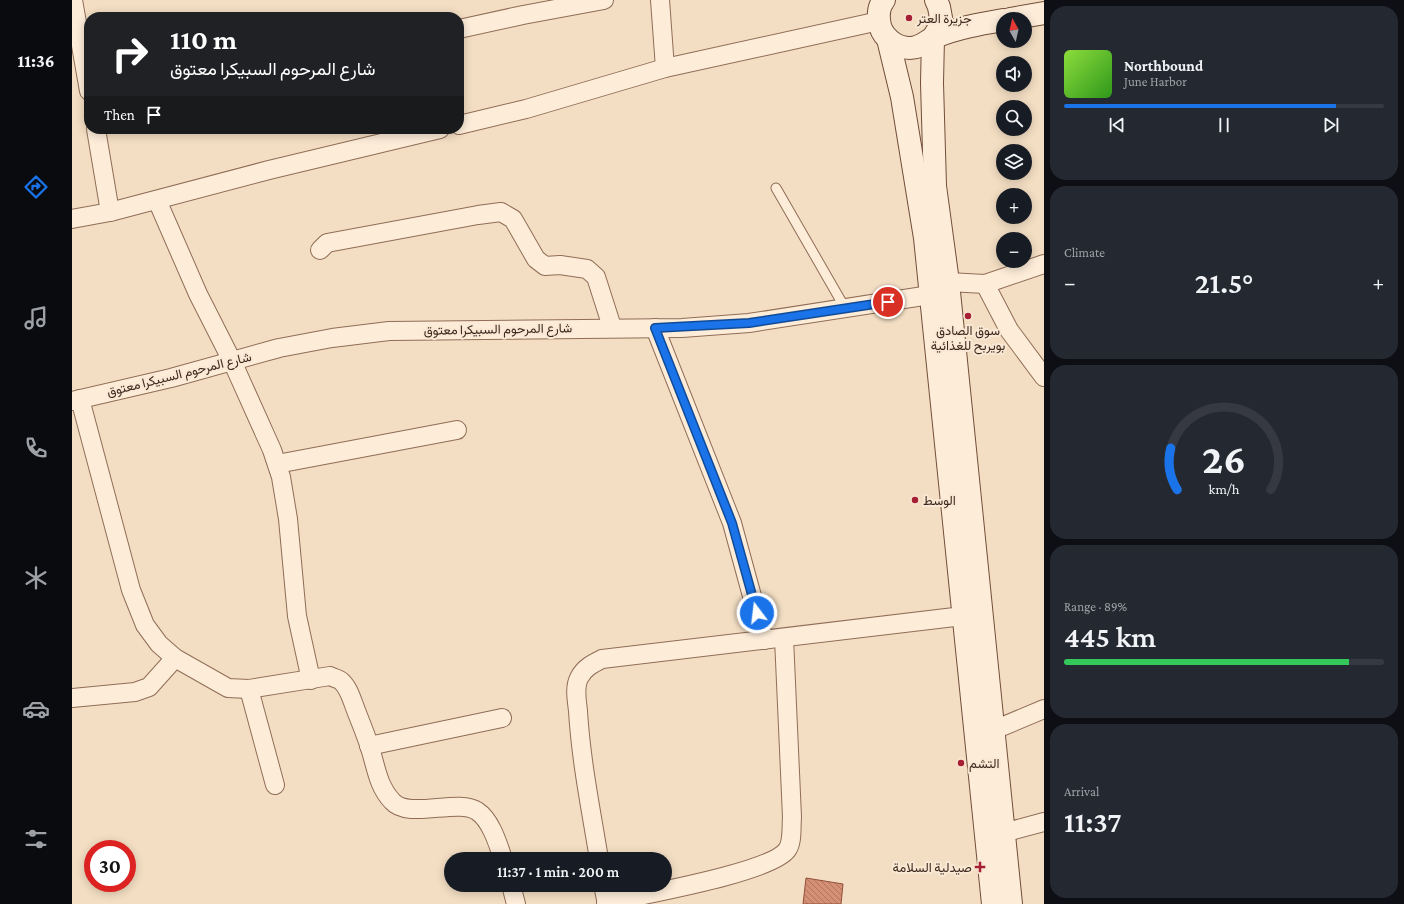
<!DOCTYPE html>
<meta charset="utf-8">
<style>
body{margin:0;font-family:"Crimson Pro",Vazirmatn,serif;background:#242831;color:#f1f3f6;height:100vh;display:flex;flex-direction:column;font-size:15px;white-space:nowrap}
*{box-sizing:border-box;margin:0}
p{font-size:13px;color:#9ea1a6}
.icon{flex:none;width:22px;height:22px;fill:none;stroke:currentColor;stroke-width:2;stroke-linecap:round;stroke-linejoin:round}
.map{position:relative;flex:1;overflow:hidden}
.drawer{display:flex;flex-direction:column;gap:6px;padding:6px;background:#0d0f14;width:360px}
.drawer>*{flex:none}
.guide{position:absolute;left:12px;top:12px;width:380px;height:122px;border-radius:16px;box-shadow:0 2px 10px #0003;background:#202124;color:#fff;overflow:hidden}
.needle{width:26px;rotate:352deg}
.fabs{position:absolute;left:924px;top:12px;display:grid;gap:8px}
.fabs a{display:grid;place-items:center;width:36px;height:36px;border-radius:50%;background:#171b24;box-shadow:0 2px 10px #0003;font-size:20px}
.speed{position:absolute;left:12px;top:840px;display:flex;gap:8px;font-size:20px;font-weight:700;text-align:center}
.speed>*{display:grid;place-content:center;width:52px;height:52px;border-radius:50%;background:#171b24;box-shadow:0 2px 10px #0003;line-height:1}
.speed .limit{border:6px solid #d22;background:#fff;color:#111}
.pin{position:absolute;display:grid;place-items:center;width:34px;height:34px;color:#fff;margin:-17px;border:2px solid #fff;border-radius:50%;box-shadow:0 1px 4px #0007}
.me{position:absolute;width:44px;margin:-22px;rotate:345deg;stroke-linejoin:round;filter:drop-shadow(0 0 3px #0008)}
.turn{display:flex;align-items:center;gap:14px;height:84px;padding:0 20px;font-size:18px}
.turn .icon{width:52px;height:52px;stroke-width:2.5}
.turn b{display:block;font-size:28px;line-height:34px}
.then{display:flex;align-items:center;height:38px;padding:0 20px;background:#0003;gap:8px;font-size:15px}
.big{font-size:30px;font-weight:600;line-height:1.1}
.drawer .card{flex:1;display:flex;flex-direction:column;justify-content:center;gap:6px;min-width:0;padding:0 14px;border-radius:16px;background:#242831}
.drawer .dial{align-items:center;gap:0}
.dial svg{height:104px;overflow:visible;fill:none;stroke:#363941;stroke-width:7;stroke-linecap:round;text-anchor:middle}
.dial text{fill:#f1f3f6;stroke:none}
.song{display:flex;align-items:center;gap:12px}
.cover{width:48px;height:48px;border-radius:6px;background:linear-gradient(135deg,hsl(90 70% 55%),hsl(110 70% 35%))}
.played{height:4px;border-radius:2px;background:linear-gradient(90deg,#1a73e8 85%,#363941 85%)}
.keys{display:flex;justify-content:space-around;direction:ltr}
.heat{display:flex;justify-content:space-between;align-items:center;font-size:22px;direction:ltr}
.charge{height:6px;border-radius:3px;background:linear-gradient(90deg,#34c759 89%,#363941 0)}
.trip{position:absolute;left:372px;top:852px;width:228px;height:40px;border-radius:20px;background:#171b24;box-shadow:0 2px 10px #0003;font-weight:600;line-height:40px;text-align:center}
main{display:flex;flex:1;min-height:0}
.tabs{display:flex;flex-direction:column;width:72px;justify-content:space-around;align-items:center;background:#090b0e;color:#9ea1a6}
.tabs .icon{width:28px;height:28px}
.tabs .active{color:#1a73e8}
.tabs b{font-size:18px;color:#f1f3f6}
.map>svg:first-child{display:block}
.building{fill:url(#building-back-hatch);stroke:#92503a}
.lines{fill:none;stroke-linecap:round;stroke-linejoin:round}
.lane-casing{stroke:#906d57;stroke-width:11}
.street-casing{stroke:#906d57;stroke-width:20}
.secondary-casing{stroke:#724e3a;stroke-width:24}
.lane{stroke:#fcecd8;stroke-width:9}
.street{stroke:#fcecd8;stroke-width:18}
.secondary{stroke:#fcecd8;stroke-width:22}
.route-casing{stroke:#114b97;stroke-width:10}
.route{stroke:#1a73e8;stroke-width:7}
.poi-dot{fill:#a62035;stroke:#f9e9d4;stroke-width:1.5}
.labels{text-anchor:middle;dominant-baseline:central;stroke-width:4;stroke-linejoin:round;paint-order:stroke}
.poi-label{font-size:13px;fill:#3e281d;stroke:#f9e9d4;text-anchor:start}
.street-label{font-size:13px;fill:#3e281d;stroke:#f9e9d4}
</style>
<main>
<nav class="tabs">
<b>11:36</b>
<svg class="icon active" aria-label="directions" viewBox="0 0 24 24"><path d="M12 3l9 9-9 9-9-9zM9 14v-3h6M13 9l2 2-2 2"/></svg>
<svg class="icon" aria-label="music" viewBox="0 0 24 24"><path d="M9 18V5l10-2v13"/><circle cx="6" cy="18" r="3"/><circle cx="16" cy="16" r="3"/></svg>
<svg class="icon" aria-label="phone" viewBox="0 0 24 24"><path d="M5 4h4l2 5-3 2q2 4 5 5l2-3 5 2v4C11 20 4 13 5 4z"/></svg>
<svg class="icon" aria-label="climate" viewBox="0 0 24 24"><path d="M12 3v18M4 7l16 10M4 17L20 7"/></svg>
<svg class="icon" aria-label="car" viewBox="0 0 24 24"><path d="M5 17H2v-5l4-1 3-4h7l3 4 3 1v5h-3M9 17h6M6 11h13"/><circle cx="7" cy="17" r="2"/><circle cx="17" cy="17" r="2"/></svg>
<svg class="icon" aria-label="filters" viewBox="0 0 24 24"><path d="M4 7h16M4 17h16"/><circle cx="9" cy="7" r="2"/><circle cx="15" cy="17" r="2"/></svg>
</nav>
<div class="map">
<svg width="972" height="904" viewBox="0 0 972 904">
<defs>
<pattern id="building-back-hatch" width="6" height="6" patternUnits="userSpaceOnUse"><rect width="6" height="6" fill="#d58f75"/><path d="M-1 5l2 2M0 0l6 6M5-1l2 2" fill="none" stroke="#ae755f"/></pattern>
</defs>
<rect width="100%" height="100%" fill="#f3dec3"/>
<polygon class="building" points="734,878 771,884 769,904 731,904"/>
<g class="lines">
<defs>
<polyline id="lane" points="704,188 773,308"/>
<g id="street">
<polyline points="1,0 17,91"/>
<polyline points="588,0 593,68"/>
<polyline points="387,29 451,15 532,0"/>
<polyline points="387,125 454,109 593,68 807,21"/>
<polyline points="24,129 38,212"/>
<polyline points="85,200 126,294 160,361 200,450 209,477 216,519 225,616 239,680"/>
<polyline points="0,219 38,212 197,170 368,129"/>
<polyline points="248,250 255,243 406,215 429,212 441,219 464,259 473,266 488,265 515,269 524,277 540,327"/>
<polyline points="876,282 913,284 972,264"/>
<polyline points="913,284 937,330 972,377"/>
<polyline points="583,328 660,523 692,640"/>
<path d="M 8,399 L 59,590 L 73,625 L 87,644 L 103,658 L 156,688 L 177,689 L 258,676 C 262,678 267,679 269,681 C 276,687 279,697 282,705 C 287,719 293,732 297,745 C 304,765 305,785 320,801 C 336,820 386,798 405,811 C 419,820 426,844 431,859"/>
<polyline points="0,401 99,378 207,348 260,338 317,331 610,328 677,323 858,295"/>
<polyline points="205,464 385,430"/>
<polyline points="177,689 203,785"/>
<polyline points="0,698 63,692 77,687 103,658"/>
<polyline points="922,730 972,709"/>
<polyline points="297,746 430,718"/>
<polyline points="931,833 972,822"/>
<path d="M 527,859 C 519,810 509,761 506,711 C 505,701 502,688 507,678 C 512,668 520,664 530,659 L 891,616"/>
<polyline points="439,885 444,904"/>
<polyline points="531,885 535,904"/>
<path d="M 534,903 C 567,895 698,873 715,850 C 721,842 719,827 720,817 L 712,638"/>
</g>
<g id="secondary">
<path d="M 812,0 C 806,7 806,17 808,26 C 812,39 825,48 838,48 C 849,48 854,41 863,37 C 885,28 908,24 931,20"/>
<polyline points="864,0 867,7 869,18 867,28 861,38 860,83 863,186 876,282 939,904"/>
<polyline points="938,19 972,13"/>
<polyline points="816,39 830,97 853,238 921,904"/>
</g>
</defs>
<use href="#lane" class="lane-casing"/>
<use href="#street" class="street-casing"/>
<use href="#secondary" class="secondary-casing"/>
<use href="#lane" class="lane"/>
<use href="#street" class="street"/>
<use href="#secondary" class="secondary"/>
</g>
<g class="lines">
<defs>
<polyline id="route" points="685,613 660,523 583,328 677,323 816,302"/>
</defs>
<use href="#route" class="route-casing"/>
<use href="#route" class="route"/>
</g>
<g class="poi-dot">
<circle cx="837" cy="18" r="4"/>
<circle cx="896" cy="316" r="4"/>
<circle cx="843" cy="500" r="4"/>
<circle cx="889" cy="763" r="4"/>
<path d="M906 861h4v4h4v4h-4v4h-4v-4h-4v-4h4z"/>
</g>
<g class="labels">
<g class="poi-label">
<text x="845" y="18">جزيرة العتر</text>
<text x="896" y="330" text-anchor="middle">سوق الصادق<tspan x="896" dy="15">بويربح للغذائية</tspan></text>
<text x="851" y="500">الوسط</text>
<text x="897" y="763">التشم</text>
<text x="900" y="867" text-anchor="end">صيدلية السلامة</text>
</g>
<g class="street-label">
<text transform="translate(426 329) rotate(-1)">شارع المرحوم السبيكرا معتوق</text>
<text transform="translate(107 374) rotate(-14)">شارع المرحوم السبيكرا معتوق</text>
</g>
</g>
</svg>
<div class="fabs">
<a><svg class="needle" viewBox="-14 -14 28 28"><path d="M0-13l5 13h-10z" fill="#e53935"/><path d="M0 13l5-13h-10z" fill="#9ea1a6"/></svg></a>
<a><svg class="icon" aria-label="sound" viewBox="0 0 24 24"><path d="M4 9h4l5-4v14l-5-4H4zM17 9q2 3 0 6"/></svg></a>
<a><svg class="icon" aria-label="search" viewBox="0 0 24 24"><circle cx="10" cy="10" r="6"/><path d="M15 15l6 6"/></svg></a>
<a><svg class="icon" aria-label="layers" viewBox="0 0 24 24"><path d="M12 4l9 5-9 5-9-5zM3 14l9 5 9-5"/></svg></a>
<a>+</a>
<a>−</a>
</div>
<div class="speed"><div class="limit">30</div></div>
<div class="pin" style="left:816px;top:302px;background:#d93025"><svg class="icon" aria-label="arrive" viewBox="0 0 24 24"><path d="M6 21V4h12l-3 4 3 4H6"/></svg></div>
<svg class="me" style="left:685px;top:613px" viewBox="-20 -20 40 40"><circle r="17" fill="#1a73e8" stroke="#fff" stroke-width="3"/><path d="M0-11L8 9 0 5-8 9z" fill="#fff"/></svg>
<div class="trip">11:37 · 1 min · 200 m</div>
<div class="guide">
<div class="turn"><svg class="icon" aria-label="right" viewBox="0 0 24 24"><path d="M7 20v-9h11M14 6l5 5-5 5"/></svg><div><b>110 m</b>شارع المرحوم السبيكرا معتوق</div></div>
<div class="then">Then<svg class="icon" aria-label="arrive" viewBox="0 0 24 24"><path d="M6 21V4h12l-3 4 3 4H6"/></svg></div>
</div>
</div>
<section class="drawer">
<div class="card">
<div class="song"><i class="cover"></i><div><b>Northbound</b><p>June Harbor</p></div></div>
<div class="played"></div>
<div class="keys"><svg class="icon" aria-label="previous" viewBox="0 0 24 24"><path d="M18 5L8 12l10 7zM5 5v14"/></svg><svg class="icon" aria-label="pause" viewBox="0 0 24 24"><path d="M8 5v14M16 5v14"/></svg><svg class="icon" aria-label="next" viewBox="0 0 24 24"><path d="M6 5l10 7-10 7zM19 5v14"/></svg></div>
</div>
<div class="card"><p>Climate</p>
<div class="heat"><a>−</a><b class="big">21.5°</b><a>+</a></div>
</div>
<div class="card dial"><svg viewBox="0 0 100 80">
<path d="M14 69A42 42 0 1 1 86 69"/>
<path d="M14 69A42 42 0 0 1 9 37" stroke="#1a73e8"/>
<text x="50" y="56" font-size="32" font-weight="700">26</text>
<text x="50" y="72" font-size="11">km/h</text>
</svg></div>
<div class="card"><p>Range · 89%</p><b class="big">445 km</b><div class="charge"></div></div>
<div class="card"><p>Arrival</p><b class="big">11:37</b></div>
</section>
</main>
